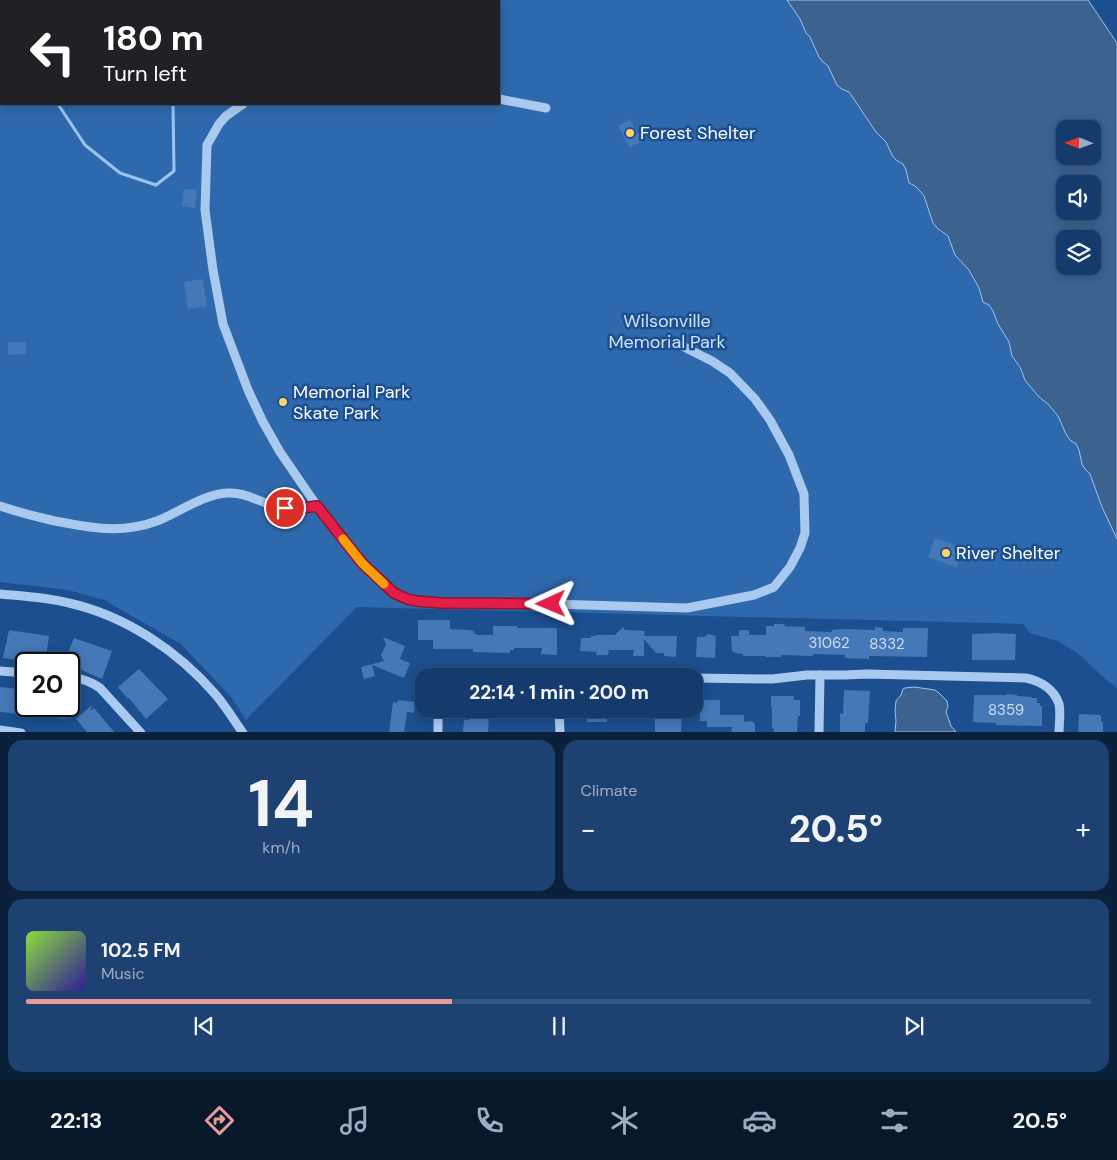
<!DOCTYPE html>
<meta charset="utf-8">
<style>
body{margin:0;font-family:"DM Sans",sans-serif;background:#1d4271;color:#f1f3f6;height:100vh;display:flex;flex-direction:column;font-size:19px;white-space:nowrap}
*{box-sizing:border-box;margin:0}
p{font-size:16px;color:#9dadc1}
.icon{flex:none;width:28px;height:28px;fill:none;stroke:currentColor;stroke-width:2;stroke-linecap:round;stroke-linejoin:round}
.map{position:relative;height:732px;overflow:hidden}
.panel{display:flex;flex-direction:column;gap:8px;padding:8px;background:#0b203b;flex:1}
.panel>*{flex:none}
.hud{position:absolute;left:0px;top:0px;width:500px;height:105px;box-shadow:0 2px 12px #0003,0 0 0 1px #33557e;background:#202124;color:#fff;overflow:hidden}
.needle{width:32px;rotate:271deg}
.controls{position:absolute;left:1056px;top:120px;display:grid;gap:10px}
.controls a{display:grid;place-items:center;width:45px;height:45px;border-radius:10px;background:#143b6b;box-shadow:0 2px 12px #0003,0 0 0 1px #33557e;font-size:25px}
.speed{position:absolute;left:15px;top:652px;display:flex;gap:10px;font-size:25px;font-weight:700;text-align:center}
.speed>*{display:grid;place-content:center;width:65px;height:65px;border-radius:50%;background:#143b6b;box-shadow:0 2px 12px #0003,0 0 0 1px #33557e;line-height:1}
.speed .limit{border:2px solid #111;border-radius:8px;background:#fff;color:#111}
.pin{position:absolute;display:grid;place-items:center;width:42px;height:42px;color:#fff;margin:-21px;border:2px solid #fff;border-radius:50%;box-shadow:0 1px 5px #0007}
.me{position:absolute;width:55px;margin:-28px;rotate:269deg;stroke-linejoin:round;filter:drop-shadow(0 0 4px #0008)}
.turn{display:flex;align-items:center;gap:18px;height:105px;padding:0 20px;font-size:22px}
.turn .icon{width:65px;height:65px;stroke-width:2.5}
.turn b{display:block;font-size:35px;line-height:42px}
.big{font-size:38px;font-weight:700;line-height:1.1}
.panel .widget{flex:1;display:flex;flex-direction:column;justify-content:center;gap:8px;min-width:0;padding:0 18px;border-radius:15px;background:#1d4271}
.panel .dial{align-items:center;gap:0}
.dial b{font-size:65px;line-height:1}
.song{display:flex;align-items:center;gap:15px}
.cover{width:60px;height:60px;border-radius:8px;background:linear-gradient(135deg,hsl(90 70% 55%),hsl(250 70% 35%))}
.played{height:5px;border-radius:2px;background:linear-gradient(90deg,#e69b98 40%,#33557e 40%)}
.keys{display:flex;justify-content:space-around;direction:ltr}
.heat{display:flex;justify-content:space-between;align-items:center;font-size:28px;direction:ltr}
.panel .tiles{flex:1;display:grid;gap:8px;grid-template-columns:1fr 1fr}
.widget:last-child{grid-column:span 2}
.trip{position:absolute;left:415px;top:668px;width:288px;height:50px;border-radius:15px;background:#143b6b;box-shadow:0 2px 12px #0003,0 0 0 1px #33557e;font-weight:700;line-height:50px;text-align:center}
.menu{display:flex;height:80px;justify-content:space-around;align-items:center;background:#08182b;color:#9dadc1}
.menu .icon{width:35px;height:35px}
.menu .selected{color:#e69b98}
.menu b{font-size:22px;color:#f1f3f6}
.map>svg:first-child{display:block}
.green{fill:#2e69ad;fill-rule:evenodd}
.water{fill:#3c6290;stroke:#9cc4f0;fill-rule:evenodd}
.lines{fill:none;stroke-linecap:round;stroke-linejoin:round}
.stream{stroke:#9cc4f0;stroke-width:3}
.building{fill:#4478b7}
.minor{stroke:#a9c9ee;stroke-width:9}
.route-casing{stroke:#92132f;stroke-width:12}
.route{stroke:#e11d48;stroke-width:9}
.slow{stroke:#f59e0b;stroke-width:9}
.poi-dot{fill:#ffd166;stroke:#1b4f8f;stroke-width:2}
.labels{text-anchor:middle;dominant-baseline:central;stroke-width:5;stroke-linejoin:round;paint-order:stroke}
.number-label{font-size:15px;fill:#d0dded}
.poi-label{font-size:18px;fill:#fff;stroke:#1b4f8f;text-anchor:start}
.park-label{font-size:18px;fill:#cfe3fa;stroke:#1b4f8f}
</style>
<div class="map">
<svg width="1117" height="733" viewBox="0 0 1117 733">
<rect width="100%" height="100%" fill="#1b4f8f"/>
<path class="green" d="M 0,0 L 787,0 L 800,19 L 823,62 C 836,71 832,85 849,92 L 876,132 L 886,142 L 892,155 L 896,160 L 903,164 L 906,170 L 909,183 L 915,186 L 920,191 L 943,232 L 948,236 L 951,242 L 952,249 L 969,270 L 979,288 L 983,302 L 989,305 L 993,311 L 998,324 L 1009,342 L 1012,356 L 1019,367 L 1025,380 L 1038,396 L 1049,405 L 1058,416 L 1063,428 L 1070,440 L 1076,444 L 1080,450 L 1082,464 L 1085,469 L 1090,474 L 1102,507 L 1117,538 L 1117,688 L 1102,676 L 1080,655 L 1058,641 L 1030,633 L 1023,624 L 357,607 L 246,720 L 231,697 L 181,644 L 104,600 L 68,590 L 0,582 ZM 1,1 L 499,1 L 499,104 L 1,104 Z"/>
<g class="water">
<path d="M 787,0 L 1088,0 L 1117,43 L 1117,539 L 1102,507 L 1090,474 L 1085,469 L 1082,464 L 1079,450 L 1076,444 L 1070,440 L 1066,434 L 1058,416 L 1049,405 L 1038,396 L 1025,380 L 1020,367 L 1012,356 L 1009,342 L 998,324 L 993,311 L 989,305 L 983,302 L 979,288 L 969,270 L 955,255 L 948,236 L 937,228 L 933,223 L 924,196 L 920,191 L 915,186 L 909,183 L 906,170 L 903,164 L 896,160 L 892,155 L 886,142 L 876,132 L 849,92 L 842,89 L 837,85 L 828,66 L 823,62 L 819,57 L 810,37 L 806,33 L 800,19 ZM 1065,129 L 1092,129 L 1092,156 L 1065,156 ZM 1065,184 L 1092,184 L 1092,211 L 1065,211 ZM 1065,239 L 1092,239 L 1092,266 L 1065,266 Z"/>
<polygon points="914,687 935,690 939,693 947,701 948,707 946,712 951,726 956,732 895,732 896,721 895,711 896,701 901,695 903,689 905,688"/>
</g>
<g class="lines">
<g class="stream">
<polyline points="179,0 179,1"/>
<polyline points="21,1 22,0"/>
<polyline points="58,104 85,145 120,173 156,185 174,171 173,104"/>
</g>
</g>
<g class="building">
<polygon points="630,119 642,141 630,148 618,126"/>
<polygon points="184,189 197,190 195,208 182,206"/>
<polygon points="203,279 207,306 188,309 184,282"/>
<polygon points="8,342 26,342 26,354 8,355"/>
<polygon points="935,538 964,548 957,568 928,557"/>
<polygon points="418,620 450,620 450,629 469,630 474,631 474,634 477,634 477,635 493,635 493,626 517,626 517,628 556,628 556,629 557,629 557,655 541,654 542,648 514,648 514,650 510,650 510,653 473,652 473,649 433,649 433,640 418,640"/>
<polygon points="774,624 785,624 784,626 805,627 805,631 832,632 832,630 845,629 875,630 875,627 883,628 883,631 903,632 903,628 928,628 927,657 869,656 869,659 845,658 845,655 813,654 813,656 781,655 781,657 765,657 765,656 743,656 743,654 735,653 732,651 731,636 739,636 739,630 749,630 749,635 766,635 766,626 774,626"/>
<polygon points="623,627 625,630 645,631 644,636 677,636 676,657 664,656 664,653 656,653 644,639 644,656 633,656 634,650 609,650 608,655 596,655 597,652 580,651 581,638 591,638 591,636 595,636 597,635 615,635"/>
<polygon points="9,630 49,636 45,664 3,658"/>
<polygon points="996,633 1016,634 1015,660 972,660 972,634"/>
<polygon points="708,634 716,636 715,658 696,657 697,637 704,637"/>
<polygon points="383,637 405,646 400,659 410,663 404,678 372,665 375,676 364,679 361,667 384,661 381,655 386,645"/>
<polygon points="74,638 112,651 102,679 77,668 69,666 69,664 63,664"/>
<polygon points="139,669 168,699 146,719 129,698 128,699 118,687"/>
<polygon points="0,687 26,690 26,706 68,706 65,719 0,712"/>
<polygon points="844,690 870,691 868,723 865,723 865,733 840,733 840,713 843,714"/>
<polygon points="1006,694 1017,695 1017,696 1032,697 1032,698 1037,698 1037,703 1040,703 1040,706 1042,706 1042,726 996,725 996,723 973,722 974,695 1006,695"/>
<polygon points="771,696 794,696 794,700 800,700 800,716 798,716 797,733 774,733 774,729 772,728 772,707 771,707"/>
<polygon points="398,700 415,702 414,713 407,712 404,733 389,733 393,702 397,703"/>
<polygon points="698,700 720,700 720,715 744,715 744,722 752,721 755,724 755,733 731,733 732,727 707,727 707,721 700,721 700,713 698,713"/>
<polygon points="92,705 90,711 94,708 115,733 88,733 76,719"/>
<polygon points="470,709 489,709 488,733 463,732 464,720 469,720"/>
<rect x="504" y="709" width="23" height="10"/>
<polygon points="587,709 667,710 668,709 682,709 681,733 655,733 655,718 607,718 607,722 587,722"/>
<polygon points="1079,714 1101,715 1101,722 1103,722 1103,733 1078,733"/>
</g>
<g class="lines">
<g class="minor">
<polyline points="499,99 546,108"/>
<polyline points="243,104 226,116 219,124 207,145 205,210 213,270 223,324 248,390 263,422 280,452 317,506 362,563 394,593 407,599 416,601 442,603 551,604 687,608 754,595 774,587 790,567 800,548 805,533 804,494 789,455 770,420 755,399 730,373 712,361 684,347"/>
<path d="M 0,506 C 18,512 37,517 55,521 C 91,528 122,534 157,521 C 180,512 203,494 228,493 C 245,492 259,502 275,506 C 289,510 302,508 317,506"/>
<path d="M 0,594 C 23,596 46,597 69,603 C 126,616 178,651 216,695 C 226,707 234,720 243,733"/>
<polyline points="0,671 26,673"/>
<polyline points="474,676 505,675 623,676"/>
<path d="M 69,677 C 81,678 90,681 100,688 L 141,733"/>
<path d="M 694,678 L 772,679 L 807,675 L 845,675 L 867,674 L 1026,678 C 1040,681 1054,689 1059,704 C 1061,713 1059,724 1059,733"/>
<polyline points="559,709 560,733"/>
<polyline points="0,730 21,733"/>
<polyline points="438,733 438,709"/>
<polyline points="819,733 820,675"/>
</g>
</g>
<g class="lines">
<defs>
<polyline id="route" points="285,508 296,509 317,506 362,563 394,593 407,599 416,601 442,603 551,604"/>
</defs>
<use href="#route" class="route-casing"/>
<use href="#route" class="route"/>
<polyline class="slow" points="343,539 362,563 384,584"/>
</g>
<g class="poi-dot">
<circle cx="630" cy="133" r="5"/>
<circle cx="283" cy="402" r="5"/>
<circle cx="946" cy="553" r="5"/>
</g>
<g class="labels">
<g class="number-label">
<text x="829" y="643">31062</text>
<text x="887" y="644">8332</text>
<text x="1006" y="710">8359</text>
</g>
<g class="poi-label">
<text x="640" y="133">Forest Shelter</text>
<text x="293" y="392">Memorial Park<tspan x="293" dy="21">Skate Park</tspan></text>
<text x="956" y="553">River Shelter</text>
</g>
<g class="park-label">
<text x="667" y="321">Wilsonville<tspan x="667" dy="21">Memorial Park</tspan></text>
</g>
</g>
</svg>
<div class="controls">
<a><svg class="needle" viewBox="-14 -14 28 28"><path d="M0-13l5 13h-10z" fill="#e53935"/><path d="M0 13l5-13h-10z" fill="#9dadc1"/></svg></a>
<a><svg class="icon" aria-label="sound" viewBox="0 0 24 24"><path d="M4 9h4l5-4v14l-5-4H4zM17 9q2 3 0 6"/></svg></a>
<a><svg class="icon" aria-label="layers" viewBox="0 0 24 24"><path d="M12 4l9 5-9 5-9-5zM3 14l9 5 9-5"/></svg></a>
</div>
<div class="speed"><div class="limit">20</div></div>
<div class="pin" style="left:285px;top:508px;background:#d93025"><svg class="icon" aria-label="arrive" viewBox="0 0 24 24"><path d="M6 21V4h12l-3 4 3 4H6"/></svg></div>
<svg class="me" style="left:551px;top:604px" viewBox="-20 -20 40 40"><path d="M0-17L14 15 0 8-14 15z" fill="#e11d48" stroke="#fff" stroke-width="4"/></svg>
<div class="trip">22:14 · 1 min · 200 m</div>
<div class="hud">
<div class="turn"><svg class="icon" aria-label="left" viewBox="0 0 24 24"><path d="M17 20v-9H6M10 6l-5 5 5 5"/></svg><div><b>180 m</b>Turn left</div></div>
</div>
</div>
<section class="panel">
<div class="tiles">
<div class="widget dial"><b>14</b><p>km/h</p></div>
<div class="widget"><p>Climate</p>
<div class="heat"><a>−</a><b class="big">20.5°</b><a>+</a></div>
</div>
<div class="widget">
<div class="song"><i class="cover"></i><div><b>102.5 FM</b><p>Music</p></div></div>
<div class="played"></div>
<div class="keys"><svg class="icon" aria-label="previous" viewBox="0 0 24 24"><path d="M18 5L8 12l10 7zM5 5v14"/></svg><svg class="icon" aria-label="pause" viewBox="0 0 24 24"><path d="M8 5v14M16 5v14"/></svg><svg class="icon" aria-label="next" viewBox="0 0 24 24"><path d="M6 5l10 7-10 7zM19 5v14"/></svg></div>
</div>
</div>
</section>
<nav class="menu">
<b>22:13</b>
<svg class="icon selected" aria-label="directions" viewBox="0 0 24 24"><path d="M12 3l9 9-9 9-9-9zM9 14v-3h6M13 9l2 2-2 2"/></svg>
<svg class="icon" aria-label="music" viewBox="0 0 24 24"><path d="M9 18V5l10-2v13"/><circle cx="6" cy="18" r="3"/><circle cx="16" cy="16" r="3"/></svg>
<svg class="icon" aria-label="phone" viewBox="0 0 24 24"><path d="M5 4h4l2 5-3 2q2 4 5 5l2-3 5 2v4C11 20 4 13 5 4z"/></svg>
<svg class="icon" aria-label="climate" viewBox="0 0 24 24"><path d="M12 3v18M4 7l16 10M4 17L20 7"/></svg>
<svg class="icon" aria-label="car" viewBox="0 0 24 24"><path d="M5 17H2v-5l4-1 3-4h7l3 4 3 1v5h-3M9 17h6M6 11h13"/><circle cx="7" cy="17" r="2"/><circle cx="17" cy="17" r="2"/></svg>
<svg class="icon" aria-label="filters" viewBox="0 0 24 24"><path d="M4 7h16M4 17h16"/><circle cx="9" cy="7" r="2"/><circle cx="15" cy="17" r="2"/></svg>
<b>20.5°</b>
</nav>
